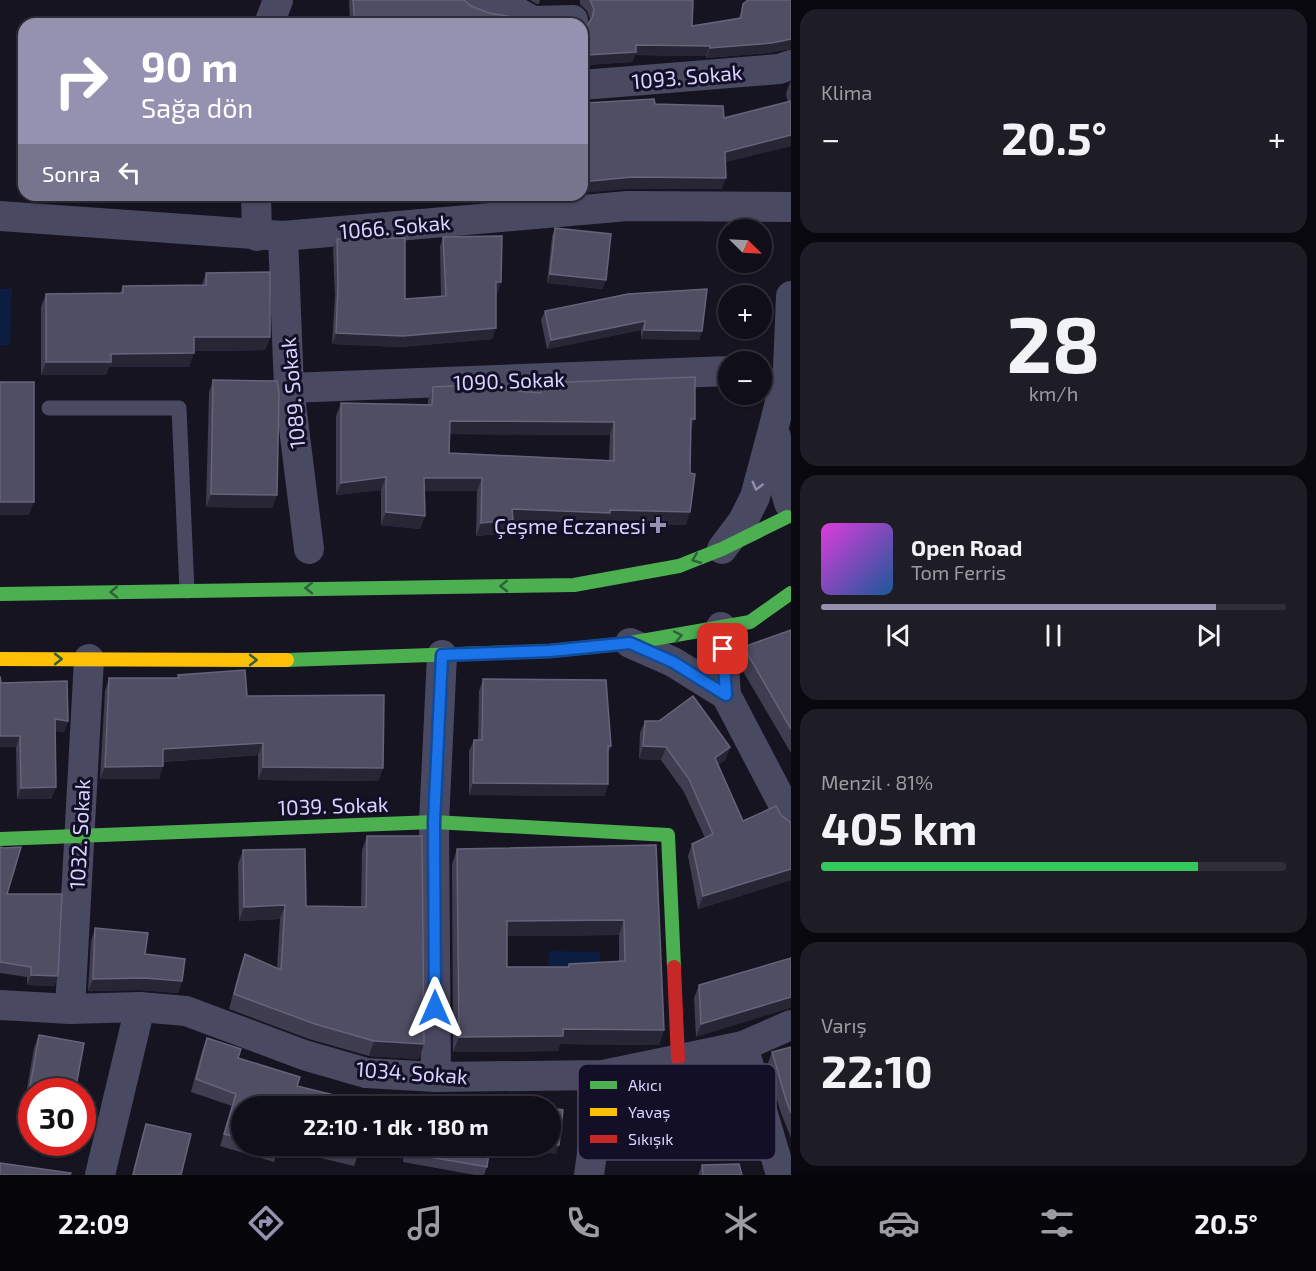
<!DOCTYPE html>
<html lang="tr">
<meta charset="utf-8">
<style>
body{margin:0;font-family:"Exo 2",sans-serif;background:#1e1d26;color:#f1f3f6;height:100vh;display:flex;flex-direction:column;font-size:22px;white-space:nowrap}
*{box-sizing:border-box;margin:0}
p{font-size:20px;color:#9c9ca2}
.icon{flex:none;width:33px;height:33px;fill:none;stroke:currentColor;stroke-width:2;stroke-linecap:round;stroke-linejoin:round}
.map{position:relative;flex:1;overflow:hidden}
.sheet{display:flex;flex-direction:column;gap:9px;padding:9px;background:#09080e;width:525px}
.sheet>*{flex:none}
.guide{position:absolute;left:18px;top:18px;width:570px;height:183px;border-radius:18px;box-shadow:0 2px 4px #0004,0 0 0 2px #302f38;background:#9591b1;color:#fff;overflow:hidden}
.needle{width:39px;rotate:114deg}
.buttons{position:absolute;left:718px;top:219px;display:grid;gap:12px}
.buttons a{display:grid;place-items:center;width:54px;height:54px;border-radius:50%;background:#100f19;box-shadow:0 2px 4px #0004,0 0 0 2px #302f38;font-size:30px}
.speed{position:absolute;left:18px;top:1078px;display:flex;gap:12px;font-size:30px;font-weight:700;text-align:center}
.speed>*{display:grid;place-content:center;width:78px;height:78px;border-radius:50%;background:#100f19;box-shadow:0 2px 4px #0004,0 0 0 2px #302f38;line-height:1}
.speed .limit{border:9px solid #d22;background:#fff;color:#111}
.pin{position:absolute;display:grid;place-items:center;width:51px;height:51px;color:#fff;margin:-26px;border-radius:12px;box-shadow:0 3px 9px #0006}
.me{position:absolute;width:66px;margin:-33px;rotate:0deg;stroke-linejoin:round;filter:drop-shadow(0 0 4px #0008)}
.turn{display:flex;align-items:center;gap:21px;height:126px;padding:0 24px;font-size:27px}
.turn .icon{width:78px;height:78px;stroke-width:2.5}
.turn b{display:block;font-size:42px;line-height:51px}
.then{display:flex;align-items:center;height:57px;padding:0 24px;background:#0003;gap:12px;font-size:22px}
.big{font-size:45px;font-weight:700;line-height:1.1}
.sheet .card{flex:1;display:flex;flex-direction:column;justify-content:center;gap:9px;min-width:0;padding:0 21px;border-radius:18px;background:#1e1d26}
.sheet .dial{align-items:center;gap:0}
.dial b{font-size:78px;line-height:1}
.song{display:flex;align-items:center;gap:18px}
.cover{width:72px;height:72px;border-radius:9px;background:linear-gradient(135deg,hsl(300 70% 55%),hsl(210 70% 35%))}
.played{height:6px;border-radius:3px;background:linear-gradient(90deg,#9591b1 85%,#302f38 85%)}
.keys{display:flex;justify-content:space-around;direction:ltr}
.heat{display:flex;justify-content:space-between;align-items:center;font-size:33px;direction:ltr}
.charge{height:9px;border-radius:4px;background:linear-gradient(90deg,#34c759 81%,#302f38 0)}
.trip{position:absolute;left:231px;top:1096px;width:330px;height:60px;border-radius:30px;background:#100f19;box-shadow:0 2px 4px #0004,0 0 0 2px #302f38;font-weight:700;line-height:60px;text-align:center}
.menu{display:flex;height:96px;justify-content:space-around;align-items:center;background:#06060a;color:#9c9ca2}
.menu .icon{width:42px;height:42px}
.menu .active{color:#9591b1}
.menu b{font-size:27px;color:#f1f3f6}
main{display:flex;flex:1;min-height:0}
.map>svg:first-child{display:block}
.water{fill:#0b1e41}
.lines{fill:none;stroke-linecap:round;stroke-linejoin:round}
.lane{stroke:#4a4962;stroke-width:15}
.street{stroke:#4a4962;stroke-width:30}
.fast{stroke:#4caf50;stroke-width:14}
.slow{stroke:#ffc107;stroke-width:14}
.jam{stroke:#c62828;stroke-width:14}
.wall{fill:#403d50;fill-rule:evenodd}
.shaded-wall{fill:#282635}
.building{fill:#504e63;stroke:#66637b;stroke-width:1.5;fill-rule:evenodd}
.oneway{stroke:#928eb0}
.oneway2{stroke:#305f3b}
.route-casing{stroke:#114b97;stroke-width:15}
.route{stroke:#1a73e8;stroke-width:10}
.poi-dot{fill:#9591b1;stroke:#130f26;stroke-width:2}
.labels{text-anchor:middle;dominant-baseline:central;stroke-width:6;stroke-linejoin:round;paint-order:stroke}
.street-label{font-size:21px;fill:#d9d4ff;stroke:#130f26}
.poi-label{font-size:21px;fill:#d9d4ff;stroke:#130f26;text-anchor:end}
.key{fill:#130f26;stroke:#4e4a67;stroke-width:1.5}
.key-label{font-size:16px;fill:#d9d4ff}
</style>
<main>
<div class="map">
<svg width="791" height="1175" viewBox="0 0 791 1175">
<rect width="100%" height="100%" fill="#161421"/>
<g class="water">
<polygon points="0,289 12,289 10,345 0,345"/>
<polygon points="549,951 600,952 600,971 548,971"/>
</g>
<g class="lines">
<polyline class="lane" points="49,408 179,408 187,591"/>
<g class="street">
<polyline points="474,0 489,6 515,11 533,21 573,20"/>
<polyline points="269,24 278,0"/>
<polyline points="582,85 779,69 791,65"/>
<polyline points="256,195 257,236"/>
<polyline points="0,216 283,236 628,206 791,207"/>
<polyline points="283,236 289,388 309,549"/>
<polyline points="289,388 729,371"/>
<polyline points="776,437 777,461 789,503"/>
<polyline points="722,549 743,521 755,497 775,422 788,369 791,296"/>
<polyline points="721,627 726,695 791,819"/>
<polyline points="630,643 673,662 726,695"/>
<polyline points="0,1005 70,1009 140,1007 186,1011 304,1055 366,1073 436,1077 603,1075 743,1046 791,1025"/>
<polyline points="70,1009 89,659"/>
<polyline points="743,1046 781,1175"/>
<polyline points="436,1077 434,822 442,655"/>
<polyline points="100,1175 140,1007"/>
<polyline points="589,1175 603,1075"/>
</g>
<g class="fast">
<polyline points="0,594 574,585 679,566 722,549 787,517"/>
<polyline points="287,660 550,651 630,643 750,622 791,593"/>
<polyline points="0,839 434,822 668,835 674,967"/>
</g>
<polyline class="slow" points="0,659 287,660"/>
<polyline class="jam" points="674,967 678,1059"/>
</g>
<g class="wall">
<polygon points="349,0 464,0 471,6 489,13 525,24 350,24"/>
<polygon points="530,0 540,0 539,4 537,4"/>
<polygon points="580,0 693,0 692,26 739,18 743,4 791,0 791,49 768,53 706,58 706,56 635,55 632,62 585,65 584,68 586,27 590,19 587,11 580,4"/>
<polygon points="790,82 791,82 791,146 725,162 722,189 628,189 586,103 655,104 724,118 788,102 786,94"/>
<polygon points="555,228 606,280 602,289 547,283 552,237"/>
<polygon points="443,237 501,282 497,293 496,293 492,339 400,347 332,344 335,296 333,249 337,239 405,299 441,296 440,247"/>
<polygon points="206,273 270,337 265,350 194,351 189,367 109,367 106,375 41,375 41,307 46,294 120,293 123,286 202,285"/>
<polygon points="628,294 702,331 699,340 641,339 641,330 547,349 541,320 545,311"/>
<polygon points="213,380 277,495 272,508 206,507 209,393"/>
<path d="M 541,383 L 690,430 L 686,525 L 606,523 L 605,526 L 512,522 L 508,533 L 476,536 L 477,491 L 424,491 L 425,516 L 420,529 L 381,525 L 381,490 L 336,495 L 336,416 L 341,403 L 428,404 L 428,400 L 433,387 L 538,392 ZM 450,434 L 610,435 L 609,460 L 449,453 Z"/>
<polygon points="791,630 791,753 741,668 741,661 746,646"/>
<polygon points="178,675 247,696 383,768 378,781 258,780 258,755 163,762 159,779 100,779 105,691 109,678 177,678"/>
<polygon points="0,676 1,683 68,721 64,732 55,731 56,787 51,799 17,799 16,747 0,747"/>
<polygon points="483,679 611,746 608,752 608,784 604,796 469,795 469,751 474,740 478,740 479,691"/>
<polygon points="645,721 730,747 725,760 718,765 743,821 781,815 791,823 791,880 698,909 688,856 692,844 705,838 684,792 661,760 639,759 640,733"/>
<polygon points="367,836 419,1059 369,1056 309,1039 229,1009 240,968 245,954 277,968 280,919 239,921 238,864 243,850 306,906 361,907 362,850"/>
<path d="M 656,845 L 664,1030 L 659,1045 L 560,1044 L 558,1051 L 453,1052 L 452,864 L 457,849 ZM 619,935 L 619,962 L 569,964 L 568,967 L 507,967 L 507,936 Z"/>
<polygon points="0,847 7,894 58,976 54,986 27,985 27,977 0,973"/>
<polygon points="95,928 145,954 182,981 178,993 140,990 88,991 91,941"/>
<polygon points="791,958 696,1037 694,998 699,985"/>
<polygon points="39,1035 32,1092 32,1136 19,1134 34,1048"/>
<polygon points="207,1038 238,1058 242,1107 242,1146 361,1146 354,1166 279,1148 274,1162 220,1146 232,1106 191,1092 202,1051"/>
<polygon points="791,1047 791,1138 781,1113 767,1066 772,1052"/>
<polygon points="146,1124 181,1175 132,1175 142,1136"/>
<polygon points="401,1146 490,1146 487,1167 484,1175 475,1175 403,1162 404,1148"/>
<polygon points="702,1165 742,1175 698,1175"/>
</g>
<g class="shaded-wall">
<polygon points="791,39 791,49 768,53 706,58 710,48"/>
<polygon points="636,45 710,46 706,56 635,55 632,62 585,65 584,68 582,68 582,60 587,55"/>
<polygon points="791,135 791,146 721,163 725,152"/>
<polygon points="632,177 726,178 722,189 628,189 582,193 582,182"/>
<polygon points="438,195 462,195 437,197"/>
<polygon points="550,274 606,280 602,289 547,283"/>
<polygon points="496,282 501,282 497,293 492,293"/>
<polygon points="645,321 641,330 547,349 551,340"/>
<polygon points="496,328 492,339 400,347 332,344 336,333"/>
<polygon points="644,330 702,331 699,340 641,339"/>
<polygon points="194,337 270,337 265,350 189,351"/>
<polygon points="194,353 189,367 109,367 106,375 41,375 46,362 111,354"/>
<polygon points="691,419 695,419 690,432"/>
<polygon points="450,421 614,422 610,435 446,434"/>
<polygon points="386,477 381,490 336,495 341,483"/>
<polygon points="424,478 482,478 477,491 419,491"/>
<polygon points="211,494 277,495 272,508 206,507"/>
<polygon points="0,502 34,502 29,515 0,515"/>
<polygon points="512,509 610,510 690,512 686,525 606,523 605,526 512,522 508,533 476,536 481,523"/>
<polygon points="386,512 425,516 420,529 381,525"/>
<polygon points="55,719 68,721 64,732 51,730"/>
<polygon points="0,736 20,736 16,747 0,747"/>
<polygon points="263,743 258,755 158,762 163,749"/>
<polygon points="643,746 666,747 661,760 639,759"/>
<polygon points="730,747 725,760 710,771 715,758"/>
<polygon points="163,766 159,779 100,779 105,767"/>
<polygon points="263,767 383,768 378,781 258,780"/>
<polygon points="473,783 608,784 604,796 469,795"/>
<polygon points="56,787 51,799 17,799 21,788"/>
<polygon points="791,869 791,880 698,909 703,896"/>
<polygon points="285,905 280,919 239,921 244,907"/>
<polygon points="624,920 619,935 501,936 507,921"/>
<polygon points="31,975 58,976 54,986 27,985"/>
<polygon points="144,978 182,981 178,993 140,990 88,991 93,979"/>
<polygon points="791,997 791,1008 696,1037 701,1024"/>
<polygon points="563,1029 664,1030 659,1045 560,1044 558,1051 453,1052 459,1037"/>
<polygon points="374,1041 424,1044 419,1059 369,1056"/>
<polygon points="550,1144 559,1145 556,1154 492,1146 550,1146"/>
</g>
<g class="building">
<polygon points="353,0 464,0 471,6 489,13 513,17 525,24 355,24"/>
<polygon points="590,0 693,0 692,26 741,18 743,4 748,0 791,0 791,39 772,43 710,48 710,46 636,45 636,52 587,55 587,58 582,60 582,27 586,27 592,18 594,9"/>
<polygon points="582,90 586,91 586,103 654,99 655,104 723,106 724,118 791,101 791,135 725,152 726,178 632,177 582,182"/>
<polygon points="555,228 611,234 606,280 550,274"/>
<polygon points="502,236 501,282 496,282 496,328 403,336 336,333 338,285 337,239 405,238 405,299 446,296 443,237"/>
<polygon points="270,272 270,337 194,337 194,353 111,354 111,362 46,362 46,294 123,293 123,286 206,285 206,273"/>
<polygon points="707,289 702,331 644,330 645,321 551,340 545,311 628,294"/>
<path d="M 695,377 L 695,419 L 691,419 L 690,473 L 695,474 L 690,512 L 610,510 L 610,513 L 512,509 L 513,520 L 481,523 L 482,478 L 424,478 L 425,516 L 386,512 L 386,477 L 341,483 L 341,403 L 432,405 L 433,387 L 451,386 L 541,393 L 541,383 ZM 450,421 L 614,422 L 614,461 L 449,453 Z"/>
<polygon points="213,380 277,381 279,393 277,495 211,494"/>
<rect x="0" y="382" width="34" height="120"/>
<polygon points="791,630 791,729 747,653 746,646"/>
<polygon points="245,670 247,696 384,695 383,768 263,767 263,743 163,749 163,766 105,767 109,678 179,678 178,675"/>
<polygon points="0,676 1,683 67,681 68,721 55,719 56,787 21,788 20,736 0,736"/>
<polygon points="483,679 606,680 611,746 608,746 608,784 473,783 474,740 482,740"/>
<polygon points="693,696 730,747 715,758 743,821 776,806 781,815 791,823 791,869 703,896 692,844 713,834 689,779 666,747 643,746 645,721 659,721"/>
<polygon points="367,836 422,836 424,1044 374,1041 315,1024 234,994 245,954 281,970 285,905 244,907 243,850 305,849 306,906 366,907"/>
<path d="M 656,845 L 664,1030 L 563,1029 L 563,1036 L 459,1037 L 457,849 ZM 624,920 L 625,961 L 569,964 L 569,967 L 507,967 L 507,921 Z"/>
<polygon points="0,847 4,848 21,847 7,894 62,894 58,976 31,975 31,967 0,962"/>
<polygon points="95,928 148,933 145,954 185,959 182,981 144,978 93,979"/>
<polygon points="791,958 791,997 701,1024 699,985"/>
<polygon points="39,1035 84,1043 75,1092 32,1092 32,1122 24,1121"/>
<polygon points="207,1038 241,1049 238,1058 300,1077 297,1086 371,1104 370,1107 242,1107 242,1139 224,1134 236,1094 196,1079"/>
<polygon points="791,1047 791,1113 786,1100 772,1052"/>
<polygon points="387,1095 412,1102 442,1107 382,1107"/>
<polygon points="522,1105 540,1107 522,1107"/>
<polygon points="550,1108 563,1110 559,1145 550,1144"/>
<polygon points="146,1124 191,1134 181,1175 133,1175"/>
<polygon points="265,1146 280,1146 279,1150"/>
<polygon points="329,1146 361,1146 359,1153"/>
<polygon points="407,1146 490,1146 487,1167 406,1153"/>
<polygon points="0,1163 71,1173 70,1175 0,1175"/>
<polygon points="739,1164 742,1175 703,1175 702,1165"/>
</g>
<defs><path id="oneway-chevron" d="M-2-3.5L2.5 0L-2 3.5" fill="none" stroke-width="1.6" stroke-linecap="round" stroke-linejoin="round" transform="scale(1.5)"/></defs>
<use class="oneway" href="#oneway-chevron" transform="translate(757 486) rotate(105)"/>
<g class="oneway2">
<use href="#oneway-chevron" transform="translate(696 559) rotate(158)"/>
<use href="#oneway-chevron" transform="translate(504 586) rotate(179)"/>
<use href="#oneway-chevron" transform="translate(309 588) rotate(179)"/>
<use href="#oneway-chevron" transform="translate(114 592) rotate(179)"/>
<use href="#oneway-chevron" transform="translate(678 636) rotate(-11)"/>
<use href="#oneway-chevron" transform="translate(58 659)"/>
<use href="#oneway-chevron" transform="translate(253 660)"/>
</g>
<g class="lines">
<defs>
<polyline id="route" points="435,1008 434,822 442,655 550,651 630,643 673,662 726,695 723,649"/>
</defs>
<use href="#route" class="route-casing"/>
<use href="#route" class="route"/>
</g>
<path class="poi-dot" d="M655 516h6v6h6v6h-6v6h-6v-6h-6v-6h6z"/>
<g class="labels">
<g class="street-label">
<text transform="translate(687 76) rotate(-5)">1093. Sokak</text>
<text transform="translate(395 226) rotate(-5)">1066. Sokak</text>
<text transform="translate(509 380) rotate(-2)">1090. Sokak</text>
<text transform="translate(292 393) rotate(-95)">1089. Sokak</text>
<text transform="translate(333 805) rotate(-2)">1039. Sokak</text>
<text transform="translate(79 834) rotate(-87)">1032. Sokak</text>
<text transform="translate(412 1072) rotate(4)">1034. Sokak</text>
</g>
<g class="poi-label">
<text x="646" y="525">Çeşme Eczanesi</text>
</g>
</g>
<rect x="578" y="1064" width="198" height="96" rx="9" class="key"/>
<rect x="590" y="1081" width="27" height="8" fill="#4caf50"/>
<rect x="590" y="1108" width="27" height="8" fill="#ffc107"/>
<rect x="590" y="1135" width="27" height="8" fill="#c62828"/>
<g class="key-label">
<text x="628" y="1091">Akıcı</text>
<text x="628" y="1118">Yavaş</text>
<text x="628" y="1145">Sıkışık</text>
</g>
</svg>
<div class="buttons">
<a><svg class="needle" viewBox="-14 -14 28 28"><path d="M0-13l5 13h-10z" fill="#e53935"/><path d="M0 13l5-13h-10z" fill="#9c9ca2"/></svg></a>
<a>+</a>
<a>−</a>
</div>
<div class="speed"><div class="limit">30</div></div>
<div class="pin" style="left:723px;top:649px;background:#d93025"><svg class="icon" aria-label="arrive" viewBox="0 0 24 24"><path d="M6 21V4h12l-3 4 3 4H6"/></svg></div>
<svg class="me" style="left:435px;top:1008px" viewBox="-20 -20 40 40"><path d="M0-17L14 15 0 8-14 15z" fill="#1a73e8" stroke="#fff" stroke-width="4"/></svg>
<div class="trip">22:10 · 1 dk · 180 m</div>
<div class="guide">
<div class="turn"><svg class="icon" aria-label="right" viewBox="0 0 24 24"><path d="M7 20v-9h11M14 6l5 5-5 5"/></svg><div><b>90 m</b>Sağa dön</div></div>
<div class="then">Sonra<svg class="icon" aria-label="left" viewBox="0 0 24 24"><path d="M17 20v-9H6M10 6l-5 5 5 5"/></svg></div>
</div>
</div>
<section class="sheet">
<div class="card"><p>Klima</p>
<div class="heat"><a>−</a><b class="big">20.5°</b><a>+</a></div>
</div>
<div class="card dial"><b>28</b><p>km/h</p></div>
<div class="card">
<div class="song"><i class="cover"></i><div><b>Open Road</b><p>Tom Ferris</p></div></div>
<div class="played"></div>
<div class="keys"><svg class="icon" aria-label="previous" viewBox="0 0 24 24"><path d="M18 5L8 12l10 7zM5 5v14"/></svg><svg class="icon" aria-label="pause" viewBox="0 0 24 24"><path d="M8 5v14M16 5v14"/></svg><svg class="icon" aria-label="next" viewBox="0 0 24 24"><path d="M6 5l10 7-10 7zM19 5v14"/></svg></div>
</div>
<div class="card"><p>Menzil · 81%</p><b class="big">405 km</b><div class="charge"></div></div>
<div class="card"><p>Varış</p><b class="big">22:10</b></div>
</section>
</main>
<nav class="menu">
<b>22:09</b>
<svg class="icon active" aria-label="directions" viewBox="0 0 24 24"><path d="M12 3l9 9-9 9-9-9zM9 14v-3h6M13 9l2 2-2 2"/></svg>
<svg class="icon" aria-label="music" viewBox="0 0 24 24"><path d="M9 18V5l10-2v13"/><circle cx="6" cy="18" r="3"/><circle cx="16" cy="16" r="3"/></svg>
<svg class="icon" aria-label="phone" viewBox="0 0 24 24"><path d="M5 4h4l2 5-3 2q2 4 5 5l2-3 5 2v4C11 20 4 13 5 4z"/></svg>
<svg class="icon" aria-label="climate" viewBox="0 0 24 24"><path d="M12 3v18M4 7l16 10M4 17L20 7"/></svg>
<svg class="icon" aria-label="car" viewBox="0 0 24 24"><path d="M5 17H2v-5l4-1 3-4h7l3 4 3 1v5h-3M9 17h6M6 11h13"/><circle cx="7" cy="17" r="2"/><circle cx="17" cy="17" r="2"/></svg>
<svg class="icon" aria-label="filters" viewBox="0 0 24 24"><path d="M4 7h16M4 17h16"/><circle cx="9" cy="7" r="2"/><circle cx="15" cy="17" r="2"/></svg>
<b>20.5°</b>
</nav>
